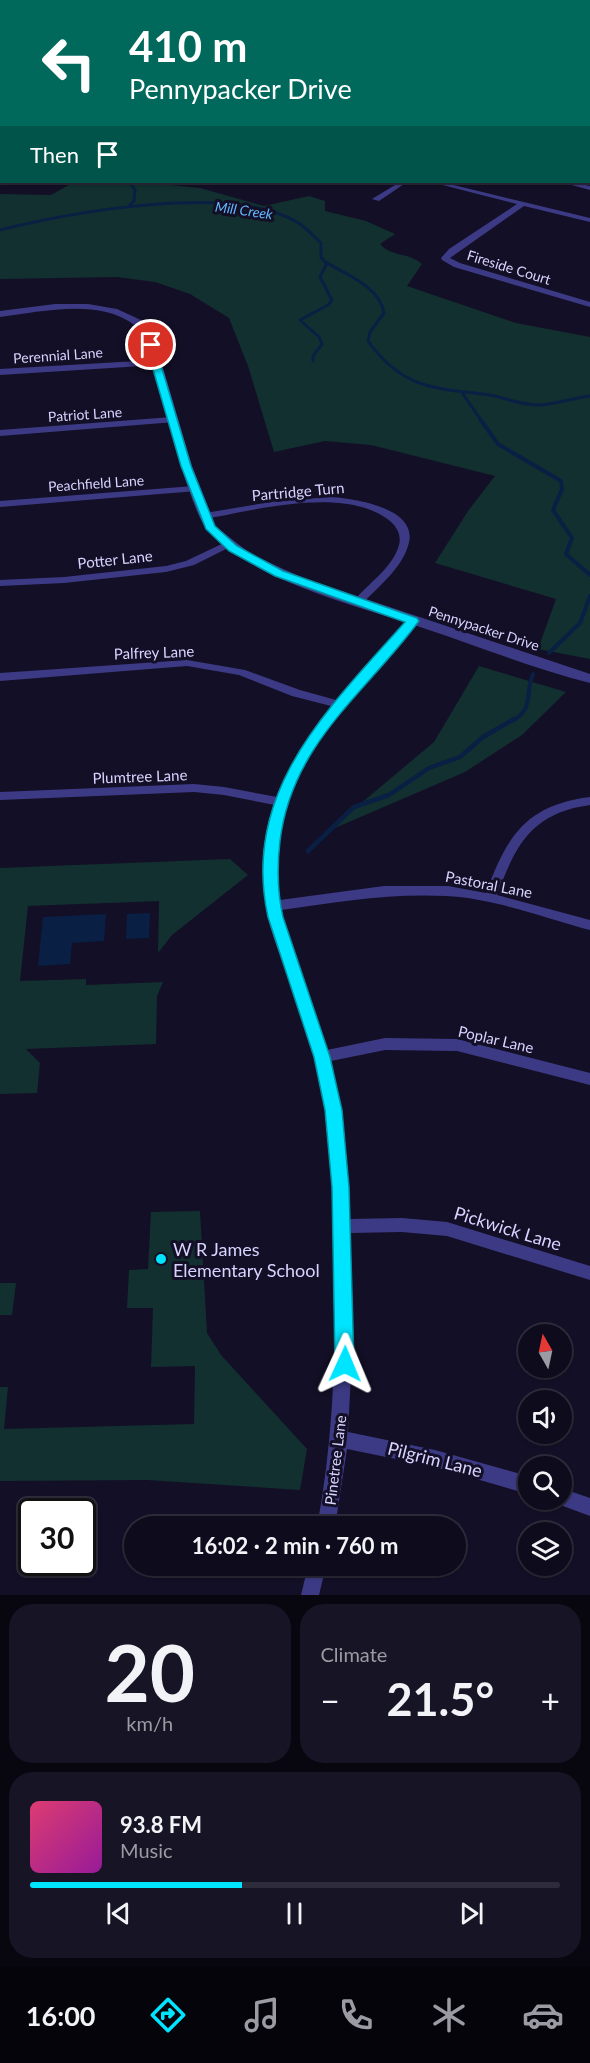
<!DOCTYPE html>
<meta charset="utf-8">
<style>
body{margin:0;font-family:Lato,sans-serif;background:#171425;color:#f1f3f6;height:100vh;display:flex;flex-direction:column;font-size:22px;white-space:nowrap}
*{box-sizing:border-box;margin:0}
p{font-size:20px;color:#9b9ba3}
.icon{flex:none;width:33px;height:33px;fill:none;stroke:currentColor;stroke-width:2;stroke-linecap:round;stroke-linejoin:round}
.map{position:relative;height:1595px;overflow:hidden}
.drawer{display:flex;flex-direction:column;gap:9px;padding:9px;background:#08060f;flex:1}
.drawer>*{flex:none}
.guide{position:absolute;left:0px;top:0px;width:591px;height:183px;box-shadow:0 2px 4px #0004,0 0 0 2px #2e2b3b;background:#00695c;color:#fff;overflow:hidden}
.needle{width:39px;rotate:351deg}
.fabs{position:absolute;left:518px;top:1324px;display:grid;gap:12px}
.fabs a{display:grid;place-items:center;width:54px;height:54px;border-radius:50%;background:#0e0b1c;box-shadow:0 2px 4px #0004,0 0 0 2px #2e2b3b;font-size:30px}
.speed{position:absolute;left:18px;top:1498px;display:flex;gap:12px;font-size:30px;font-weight:700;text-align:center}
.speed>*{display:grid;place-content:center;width:78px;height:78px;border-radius:50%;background:#0e0b1c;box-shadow:0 2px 4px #0004,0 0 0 2px #2e2b3b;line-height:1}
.speed .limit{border:3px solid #111;border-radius:9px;background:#fff;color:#111}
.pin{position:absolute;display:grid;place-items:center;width:51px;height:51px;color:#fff;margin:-26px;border:3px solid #fff;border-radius:50%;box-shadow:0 2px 6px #0007}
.me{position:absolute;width:66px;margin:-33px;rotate:1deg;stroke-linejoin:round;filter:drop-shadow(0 0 4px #0008)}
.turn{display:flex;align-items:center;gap:21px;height:126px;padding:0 30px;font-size:27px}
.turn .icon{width:78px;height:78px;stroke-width:2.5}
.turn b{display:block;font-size:42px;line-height:51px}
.then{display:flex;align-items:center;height:57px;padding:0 30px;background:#0003;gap:12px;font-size:22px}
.big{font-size:45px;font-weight:700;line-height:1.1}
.drawer .card{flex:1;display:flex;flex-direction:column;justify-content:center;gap:9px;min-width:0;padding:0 21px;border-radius:24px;background:#171425}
.drawer .dial{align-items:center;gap:0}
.dial b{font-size:78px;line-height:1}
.song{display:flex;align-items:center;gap:18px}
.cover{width:72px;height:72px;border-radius:9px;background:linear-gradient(135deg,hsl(340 70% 55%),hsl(300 70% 35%))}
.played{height:6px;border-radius:3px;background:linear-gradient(90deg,#00e5ff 40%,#2e2b3b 40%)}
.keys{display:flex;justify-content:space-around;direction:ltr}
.heat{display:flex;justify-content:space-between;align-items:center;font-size:33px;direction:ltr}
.drawer .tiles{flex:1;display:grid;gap:9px;grid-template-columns:1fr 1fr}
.card:last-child{grid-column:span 2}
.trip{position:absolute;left:124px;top:1516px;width:342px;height:60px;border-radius:30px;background:#0e0b1c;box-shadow:0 2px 4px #0004,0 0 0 2px #2e2b3b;font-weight:700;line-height:60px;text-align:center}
.tab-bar{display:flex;height:96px;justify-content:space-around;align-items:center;background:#06040b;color:#9b9ba3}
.tab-bar .icon{width:42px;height:42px}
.tab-bar .on{color:#00e5ff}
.tab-bar b{font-size:27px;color:#f1f3f6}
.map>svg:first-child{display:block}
.green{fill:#12302f}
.water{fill:#0a1f44}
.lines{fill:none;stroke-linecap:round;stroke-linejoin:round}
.stream-far3{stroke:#0a1f44;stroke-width:2}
.stream-far2{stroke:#0a1f44;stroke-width:3}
.stream-far1{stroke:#0a1f44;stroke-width:4}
.stream{stroke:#0a1f44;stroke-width:4.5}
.minor{fill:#3d3a85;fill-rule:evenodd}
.tertiary{fill:#3d3a85;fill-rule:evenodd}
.route{fill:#00e5ff;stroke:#0095a6;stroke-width:1.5}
.poi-dot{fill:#00e5ff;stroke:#130f26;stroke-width:2}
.labels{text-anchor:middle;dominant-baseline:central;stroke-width:6;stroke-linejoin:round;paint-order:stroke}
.far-water-label{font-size:14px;font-style:italic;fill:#62b6ff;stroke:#130f26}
.far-street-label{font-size:14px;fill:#d9d4ff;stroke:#130f26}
.street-label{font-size:15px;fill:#d9d4ff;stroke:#130f26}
.near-street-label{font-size:18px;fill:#d9d4ff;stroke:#130f26}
.near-poi-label{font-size:18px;fill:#d9d4ff;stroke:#130f26;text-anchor:start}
</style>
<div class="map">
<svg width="590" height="1595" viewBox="0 0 590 1595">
<rect width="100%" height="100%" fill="#130f26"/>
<g class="green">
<path d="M 74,182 L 170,182 L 170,185 L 200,188 L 264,206 L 309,196 L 325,201 L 325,211 L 366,221 L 395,234 L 380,244 C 391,257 408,252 422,264 L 407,286 L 516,323 L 590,337 L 590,659 L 538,649 L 556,599 L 435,563 L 468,511 L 495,476 L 371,445 L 325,441 L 274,452 L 248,366 L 229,318 L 190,294 L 155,282 L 117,277 L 0,279 L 0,194 L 51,195 Z"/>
<polygon points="479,666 566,692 522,735 465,772 328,831 434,742"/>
<polygon points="230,859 248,875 172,935 158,953 159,901 28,906 20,981 86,979 86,985 163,982 157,996 156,1044 26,1049 40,1063 37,1093 0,1094 0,868"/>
<polygon points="200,1211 207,1333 221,1355 307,1449 300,1490 147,1480 0,1481 0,1387 8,1387 4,1429 194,1424 195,1366 151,1367 153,1308 127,1308 129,1270 148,1269 151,1212"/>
<polygon points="0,1283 16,1283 12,1315 0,1315"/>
</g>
<g class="water">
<polygon points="150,913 149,938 126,939 127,914"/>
<polygon points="106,914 104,941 72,943 70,964 38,966 43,917"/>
</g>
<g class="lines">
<polyline class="stream-far3" points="129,182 131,185"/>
<g class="stream-far2">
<polyline points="130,205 134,201 135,190 130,183"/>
<path d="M 0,230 C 73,212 230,183 297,222 C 306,227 313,236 321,243 L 321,257 L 324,261 C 344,274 380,286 384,313 L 370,332 L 368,341 C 403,390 436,388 490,395 C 507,398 522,406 540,405 C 557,404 573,398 590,396"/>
<polyline points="313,361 313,356 322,344 319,337 300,320 328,305 332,300 320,277 327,263"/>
<polyline points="463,394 481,420"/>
</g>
<g class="stream-far1">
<polyline points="480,419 498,444 561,481 562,489 553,510 572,538 566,554 590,575"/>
<polyline points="549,653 580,623 590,596"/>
<path d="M 512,721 C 535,708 524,695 533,674"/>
</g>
<polyline class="stream" points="308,851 354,807 389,795 429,768 460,757 483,737 514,719"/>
<g class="minor">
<polygon points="200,0 215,0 195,2"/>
<polygon points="408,0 414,0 414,2 409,2"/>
<polygon points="486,0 492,0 493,2 487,2"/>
<polygon points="562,0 568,0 568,2 563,2"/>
<rect x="0" y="20" width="2" height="4"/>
<polygon points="0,146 2,146 0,151"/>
<polygon points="400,182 407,182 379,201 372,199"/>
<polygon points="431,182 441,182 590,218 590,222 524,206 450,258 460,263 590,302 590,307 454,267 442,260 441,258 449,249 517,204"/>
<polygon points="561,182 571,182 590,186 590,190"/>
<polygon points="155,360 159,363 158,365 0,375 0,369"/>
<polygon points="172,417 176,420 175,422 0,436 0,430"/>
<polygon points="194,486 197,487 197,491 0,507 0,501"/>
<path d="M 332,497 C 355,499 421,508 408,546 C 401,569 378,587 362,604 L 358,605 L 353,602 C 367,584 393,568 399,545 C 402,533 395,524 386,518 C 341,487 255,510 205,519 L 200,516 L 205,513 L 277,501 Z"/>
<polygon points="228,541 232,542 232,546 194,565 166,572 64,583 0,586 0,580 64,577 166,566 186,561"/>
<path d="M 413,618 L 418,621 L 417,623 C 397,645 376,666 358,688 C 353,694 348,702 345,706 C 342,710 336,715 332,719 C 291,774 272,832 280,900 L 384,886 L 448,886 L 486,893 C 507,835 527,805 590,797 L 590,805 C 532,813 516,844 497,895 L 590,920 L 590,930 C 545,918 493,898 446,896 C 390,893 336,902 281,910 L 288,937 L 327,1050 L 385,1038 L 457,1039 L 590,1073 L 590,1085 L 457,1051 L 385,1050 L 331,1061 L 343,1120 L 350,1219 L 402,1218 L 447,1222 L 590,1266 L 590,1280 L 447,1236 L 402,1232 L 350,1233 L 352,1355 L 348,1432 L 435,1450 L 528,1476 L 528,1494 L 435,1467 L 347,1449 L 335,1527 L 317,1527 C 334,1437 336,1347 335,1256 C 335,1210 335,1162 328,1116 C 321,1072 308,1031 293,990 C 285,966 273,941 268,917 C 261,880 264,841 275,805 L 224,795 L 194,792 L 0,800 L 0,792 L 194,784 L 224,787 L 277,797 L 298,753 L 331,706 L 292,696 L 239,675 L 187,666 L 0,681 L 0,673 L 187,660 L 245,670 L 300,690 L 336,700 L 409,619 Z"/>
<polygon points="561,1488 590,1498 590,1516 555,1503 553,1500 561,1500"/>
<polygon points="308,1566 326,1566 319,1595 301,1595"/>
</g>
<g class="tertiary">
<polygon points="60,0 59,2 50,2 52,0"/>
<rect x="0" y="3" width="2" height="5"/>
<path d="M 55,304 L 88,304 L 117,309 L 143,321 L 156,344 L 192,466 L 215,526 L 251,554 L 303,578 L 590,674 L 590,683 C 535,669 480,647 426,629 C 359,606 274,587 218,541 C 201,527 195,507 188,487 C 178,459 149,335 133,324 C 97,298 40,312 0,317 L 0,311 Z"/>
</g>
</g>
<path class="route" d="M 147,343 L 155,345 L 191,466 L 215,526 L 237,546 L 283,571 L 417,618 L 419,621 C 365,694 292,743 280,841 C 277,867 277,891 283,917 L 330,1057 L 342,1110 L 349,1187 L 354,1364 L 351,1370 L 345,1373 L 338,1370 L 335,1364 L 332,1187 L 325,1110 L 314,1057 L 268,917 C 240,791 329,708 405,622 L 275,576 L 229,551 L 206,529 L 181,466 L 146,345 Z"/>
<circle class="poi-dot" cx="161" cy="1259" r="6"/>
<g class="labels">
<g class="far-water-label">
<text transform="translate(244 210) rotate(8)">Mill Creek</text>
</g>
<g class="far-street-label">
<text transform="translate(509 267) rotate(17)">Fireside Court</text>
<text transform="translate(58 355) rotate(-4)">Perennial Lane</text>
<text transform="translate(85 414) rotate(-4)">Patriot Lane</text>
<text transform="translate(96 483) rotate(-4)">Peachfield Lane</text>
<text transform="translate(484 628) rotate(18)">Pennypacker Drive</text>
</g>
<g class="street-label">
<text transform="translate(298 491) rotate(-5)">Partridge Turn</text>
<text transform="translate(115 559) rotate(-6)">Potter Lane</text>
<text transform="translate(154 652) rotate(-2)">Palfrey Lane</text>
<text transform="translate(140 776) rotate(-2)">Plumtree Lane</text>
<text transform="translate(489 884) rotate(11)">Pastoral Lane</text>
<text transform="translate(496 1039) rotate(13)">Poplar Lane</text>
<text transform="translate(335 1460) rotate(-83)">Pinetree Lane</text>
</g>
<g class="near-street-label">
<text transform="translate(508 1228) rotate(17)">Pickwick Lane</text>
<text transform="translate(435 1459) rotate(14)">Pilgrim Lane</text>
</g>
<g class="near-poi-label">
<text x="173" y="1249">W R James<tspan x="173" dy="21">Elementary School</tspan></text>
</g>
</g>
</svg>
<div class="fabs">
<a><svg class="needle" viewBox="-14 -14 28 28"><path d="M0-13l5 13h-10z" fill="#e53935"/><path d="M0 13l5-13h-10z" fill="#9b9ba3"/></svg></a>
<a><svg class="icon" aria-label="sound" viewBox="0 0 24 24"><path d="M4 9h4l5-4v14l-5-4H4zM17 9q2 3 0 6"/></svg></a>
<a><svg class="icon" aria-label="search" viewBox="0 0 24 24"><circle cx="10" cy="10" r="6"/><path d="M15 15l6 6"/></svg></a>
<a><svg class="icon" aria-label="layers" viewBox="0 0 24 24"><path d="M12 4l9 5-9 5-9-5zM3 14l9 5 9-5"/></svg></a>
</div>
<div class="speed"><div class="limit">30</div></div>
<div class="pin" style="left:151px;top:345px;background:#d93025"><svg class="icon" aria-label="arrive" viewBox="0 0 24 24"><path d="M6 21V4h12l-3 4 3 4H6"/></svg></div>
<svg class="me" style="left:345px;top:1364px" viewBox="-20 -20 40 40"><path d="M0-17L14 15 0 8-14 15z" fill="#00e5ff" stroke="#fff" stroke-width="4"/></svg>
<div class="trip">16:02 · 2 min · 760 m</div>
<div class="guide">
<div class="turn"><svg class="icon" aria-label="left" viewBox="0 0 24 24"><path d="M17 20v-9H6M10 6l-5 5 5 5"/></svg><div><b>410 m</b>Pennypacker Drive</div></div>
<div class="then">Then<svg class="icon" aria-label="arrive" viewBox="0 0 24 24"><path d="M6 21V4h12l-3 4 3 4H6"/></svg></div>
</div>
</div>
<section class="drawer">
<div class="tiles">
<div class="card dial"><b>20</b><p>km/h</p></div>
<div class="card"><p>Climate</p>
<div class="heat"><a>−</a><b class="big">21.5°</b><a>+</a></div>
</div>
<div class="card">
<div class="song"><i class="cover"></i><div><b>93.8 FM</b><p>Music</p></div></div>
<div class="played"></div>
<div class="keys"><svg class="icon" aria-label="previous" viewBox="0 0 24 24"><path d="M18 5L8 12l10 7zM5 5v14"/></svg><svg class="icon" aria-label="pause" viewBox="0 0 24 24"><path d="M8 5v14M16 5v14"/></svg><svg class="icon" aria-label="next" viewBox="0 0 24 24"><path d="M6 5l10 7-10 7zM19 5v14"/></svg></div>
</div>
</div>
</section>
<nav class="tab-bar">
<b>16:00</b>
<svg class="icon on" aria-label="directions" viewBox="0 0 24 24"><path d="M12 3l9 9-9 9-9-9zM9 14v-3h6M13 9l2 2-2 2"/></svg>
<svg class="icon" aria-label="music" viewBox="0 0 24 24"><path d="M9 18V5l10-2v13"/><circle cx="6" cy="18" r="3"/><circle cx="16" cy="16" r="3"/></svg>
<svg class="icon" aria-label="phone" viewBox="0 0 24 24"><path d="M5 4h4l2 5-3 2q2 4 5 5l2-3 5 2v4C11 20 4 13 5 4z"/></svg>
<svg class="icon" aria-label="climate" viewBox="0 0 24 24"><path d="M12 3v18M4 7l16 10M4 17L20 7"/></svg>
<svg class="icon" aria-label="car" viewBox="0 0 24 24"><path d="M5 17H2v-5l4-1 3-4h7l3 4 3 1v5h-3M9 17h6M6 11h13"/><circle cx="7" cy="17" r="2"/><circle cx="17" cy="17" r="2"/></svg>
</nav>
